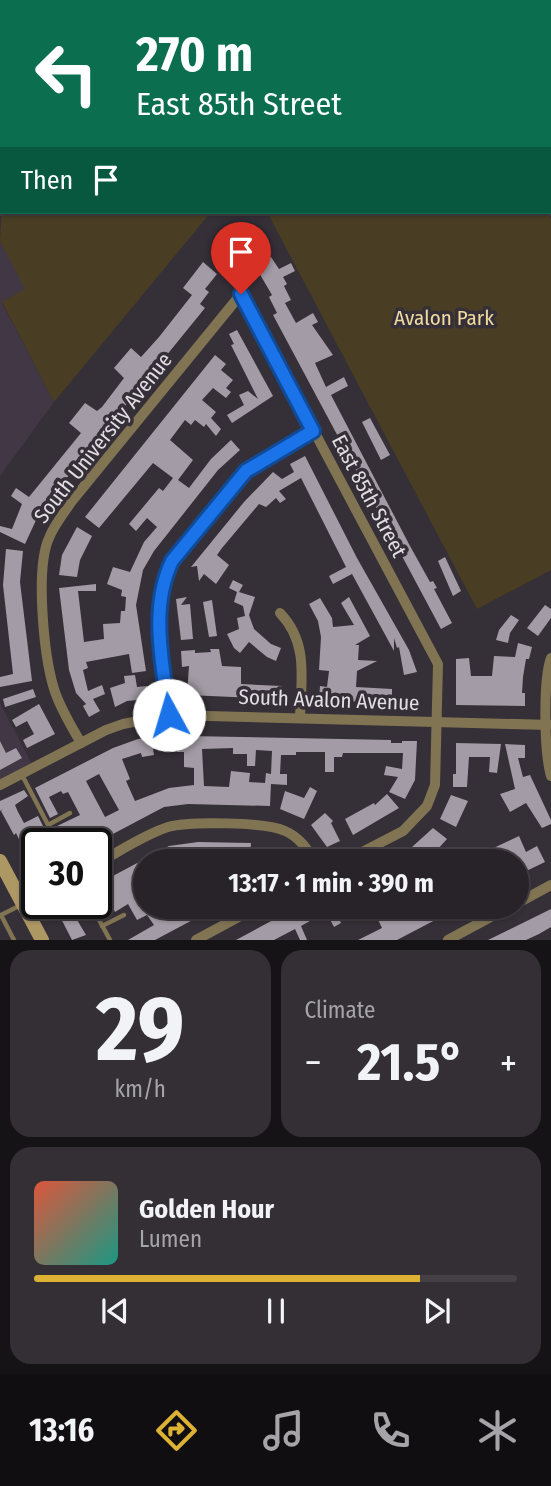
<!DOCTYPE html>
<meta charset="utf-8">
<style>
body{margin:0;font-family:"Fira Sans Condensed",sans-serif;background:#342f35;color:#f1f3f6;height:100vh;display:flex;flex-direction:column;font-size:26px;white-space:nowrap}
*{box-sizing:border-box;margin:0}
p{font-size:23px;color:#a5a4a8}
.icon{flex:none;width:38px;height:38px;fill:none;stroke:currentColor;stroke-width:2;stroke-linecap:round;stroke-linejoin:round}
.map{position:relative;height:940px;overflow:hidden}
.side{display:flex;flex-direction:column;gap:10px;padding:10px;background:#161317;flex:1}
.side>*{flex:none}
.banner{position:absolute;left:0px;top:0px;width:551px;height:214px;box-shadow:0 2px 5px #0004,0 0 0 2px #444046;background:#0b6e4f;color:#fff;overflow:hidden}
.speed{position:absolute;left:21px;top:828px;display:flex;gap:14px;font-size:35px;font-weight:700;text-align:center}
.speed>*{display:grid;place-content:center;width:91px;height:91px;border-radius:50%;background:#282329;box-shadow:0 2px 5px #0004,0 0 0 2px #444046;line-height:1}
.speed .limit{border:4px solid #111;border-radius:10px;background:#fff;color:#111}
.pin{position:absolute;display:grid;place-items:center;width:60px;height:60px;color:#fff;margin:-72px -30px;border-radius:50% 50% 50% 0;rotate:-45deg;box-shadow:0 0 7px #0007}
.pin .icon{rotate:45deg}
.me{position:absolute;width:77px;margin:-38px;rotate:354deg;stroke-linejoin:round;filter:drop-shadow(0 0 5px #0008)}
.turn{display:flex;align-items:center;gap:24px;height:147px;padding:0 21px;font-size:32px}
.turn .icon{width:91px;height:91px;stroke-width:2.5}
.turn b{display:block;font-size:49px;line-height:60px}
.then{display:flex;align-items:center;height:66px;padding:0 21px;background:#0003;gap:14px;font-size:26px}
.big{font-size:52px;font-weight:700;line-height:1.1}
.side .tile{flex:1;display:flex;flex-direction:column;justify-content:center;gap:10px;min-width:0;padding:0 24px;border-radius:21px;background:#342f35}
.side .dial{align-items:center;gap:0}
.dial b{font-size:91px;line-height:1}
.song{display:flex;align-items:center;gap:21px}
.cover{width:84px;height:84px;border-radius:10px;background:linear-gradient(135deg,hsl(10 70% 55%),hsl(170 70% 35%))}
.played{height:7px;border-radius:4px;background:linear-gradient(90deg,#ddb133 80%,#444046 80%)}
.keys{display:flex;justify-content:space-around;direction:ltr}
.heat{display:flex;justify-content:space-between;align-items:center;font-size:38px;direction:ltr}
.side .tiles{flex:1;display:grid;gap:10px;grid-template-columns:1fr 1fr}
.tile:last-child{grid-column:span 2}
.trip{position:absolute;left:133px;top:849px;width:396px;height:70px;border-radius:35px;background:#282329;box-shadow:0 2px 5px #0004,0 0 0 2px #444046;font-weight:700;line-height:70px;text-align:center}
.tab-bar{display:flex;height:112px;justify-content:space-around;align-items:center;background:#100e10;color:#a5a4a8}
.tab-bar .icon{width:49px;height:49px}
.tab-bar .current{color:#ddb133}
.tab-bar b{font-size:32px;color:#f1f3f6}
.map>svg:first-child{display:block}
.built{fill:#423744}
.green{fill:#493e23}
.building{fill:#a39ba5;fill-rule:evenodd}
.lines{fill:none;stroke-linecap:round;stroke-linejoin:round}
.lane{stroke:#807453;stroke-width:4.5}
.street{stroke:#807453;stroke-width:10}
.secondary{stroke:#ad9864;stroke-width:14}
.rail-casing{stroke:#b6b2b8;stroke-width:5}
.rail{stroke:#352f37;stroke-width:2.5;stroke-dasharray:8;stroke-linecap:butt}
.route-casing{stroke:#114b97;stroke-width:18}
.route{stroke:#1a73e8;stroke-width:12}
.labels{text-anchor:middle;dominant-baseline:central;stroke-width:7;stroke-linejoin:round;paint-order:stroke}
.park-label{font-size:21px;fill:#f1da9f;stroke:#352f37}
.street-label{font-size:21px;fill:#e2dee3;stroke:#352f37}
</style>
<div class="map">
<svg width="551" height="940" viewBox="0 0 551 940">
<rect width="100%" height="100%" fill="#352f37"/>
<g class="built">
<polygon points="0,241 26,289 2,303 54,402 0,476"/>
<polygon points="0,703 33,766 0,784"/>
</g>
<g class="green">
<polygon points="2,205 2,212 211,212 54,402 2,302 25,289 0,241"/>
<polygon points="267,212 547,212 551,219 551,570 477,609"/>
</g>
<g class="building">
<polygon points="271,257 279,269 291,263 295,271 283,277 287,284 284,286 291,300 285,303 296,323 313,313 318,322 312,325 333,355 315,363 326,387 344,377 348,386 331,395 410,546 430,582 433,581 437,588 434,589 452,623 441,629 273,315 277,313 269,297 272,295 255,266"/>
<polygon points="203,262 217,274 205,289 209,292 200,304 205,308 35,517 37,518 25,544 0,532 0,526 12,529 22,504 11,496 16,488 29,497 81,433 69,423 85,403 97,411 102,407 124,378 114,368 131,348 141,357 159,337 192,295 183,288"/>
<polygon points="237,330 273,396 232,423 227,415 244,405 239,395 248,391 258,399 231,345 234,344 229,334"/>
<polygon points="215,355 226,364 221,370 233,380 226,388 231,392 226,398 213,388 202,400 216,412 211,418 221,429 216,436 206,424 204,427 195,420 191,425 185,420 170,440 193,460 178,480 189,488 211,459 231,440 240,450 218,470 154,551 143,570 136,605 146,671 132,673 129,654 86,662 88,668 83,670 88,691 102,685 105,694 93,699 100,711 89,717 83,706 86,704 76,693 69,670 59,588 96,584 96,591 78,591 84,642 104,639 103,624 120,623 121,611 125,611 126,597 121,596 122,590 107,584 113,567 130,572 144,542 157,527 147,518 136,531 129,524 159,488 163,491 173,478 153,463 99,528 85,517"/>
<polygon points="370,418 390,455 381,460 362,422"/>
<polygon points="305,456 357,558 409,650 417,672 404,675 399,647 397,648 394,638 394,651 352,574 333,584 329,576 346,567 301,478 279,491 286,499 280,503 276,498 266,507 259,504 222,548 217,555 229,565 216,584 204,574 199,581 197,566 191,567 244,502 273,472 282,479 294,472 290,464"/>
<polygon points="77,527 92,536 80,560 77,577 59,575 62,555"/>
<polygon points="6,549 23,551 20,582 32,681 0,687 0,677 13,674 3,585"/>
<polygon points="445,557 461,591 453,596 438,561"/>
<polygon points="233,580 243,585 239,592 255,597 249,615 254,629 271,644 281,648 276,661 267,657 249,642 240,653 234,648 227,634 239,629 237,618 245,616 243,606 234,602 237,592 229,588"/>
<polygon points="187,597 181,605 190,604 193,639 181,640 176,599"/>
<polygon points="349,597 370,636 355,645 359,645 358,660 377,661 357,671 356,687 392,689 392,703 319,700 320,686 327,687 329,671 319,670 321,637 318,621 309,604 320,598 332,618 333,627 354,625 341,603"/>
<polygon points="212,600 217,636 209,637 203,602"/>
<polygon points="545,605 551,609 551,618 538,636 527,628"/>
<polygon points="511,615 519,620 510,633 508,643 496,640 499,630"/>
<polygon points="518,643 532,647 529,659 526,659 523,677 522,693 525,693 525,706 456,705 456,659 469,658 471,676 492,676 494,656 515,657"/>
<polygon points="210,649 219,649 222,666 241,667 241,684 282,686 280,699 187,695 189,666 182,667 181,651 195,650 195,653 211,652"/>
<polygon points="135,675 137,687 147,686 148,699 127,701 115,707 110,688 125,683 124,676"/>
<polygon points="33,689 36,697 5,707 3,699"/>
<polygon points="39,704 55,734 27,748 23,740 34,734 27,721 16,727 12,720"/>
<path d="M 188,733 L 188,736 L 391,740 L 391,743 L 402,743 L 402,741 L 417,741 L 415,780 L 405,799 L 389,792 L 398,777 L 384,775 L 386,766 L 402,769 L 403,753 L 343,753 L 342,757 L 334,757 L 334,772 L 325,772 L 325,752 L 296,752 L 296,755 L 281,755 L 280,774 L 287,774 L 287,785 L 271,784 L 270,806 L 188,804 L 164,807 L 94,844 L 65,844 L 55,827 L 80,815 L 68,792 L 63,794 L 61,791 L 49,797 L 58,814 L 50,818 L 35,788 L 113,748 L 138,739 ZM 177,747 L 177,752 L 184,752 L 184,767 L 194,768 L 194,785 L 169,788 L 135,801 L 126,781 L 130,779 L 122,759 L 141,753 L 142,757 L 154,755 L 153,749 ZM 233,748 L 233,754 L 247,754 L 247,766 L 255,766 L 256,750 L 272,751 L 271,774 L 266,773 L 265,783 L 249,782 L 250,773 L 231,771 L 229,787 L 204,786 L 202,749 ZM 99,774 L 119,810 L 105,817 L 86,781 Z"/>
<polygon points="0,741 6,753 16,748 22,758 0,770"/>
<polygon points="456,743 501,744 497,773 489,772 490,757 469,757 467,787 453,787 453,774 456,774"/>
<polygon points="505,744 525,745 525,758 518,758 523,777 530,775 551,820 551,824 542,828 526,803 510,812 500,794 515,789"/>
<polygon points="310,787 317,791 304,819 280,809 285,791 304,798"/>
<polygon points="24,790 28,796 15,805 18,812 24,823 38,816 49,838 37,844 37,877 16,833 14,835 1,811 3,809 0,811 0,801"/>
<polygon points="387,794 399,808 353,835 345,819 374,803 375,805"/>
<polygon points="451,795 468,801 456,827 440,819"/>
<polygon points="325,813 333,821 331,823 340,841 327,847 311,825"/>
<polygon points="433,828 447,839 437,850 445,861 385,861 412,847"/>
<polygon points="519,836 526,852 537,846 545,862 516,876 516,861 506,861 503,854 488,861 483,853"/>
<polygon points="198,842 251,843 250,858 233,857 233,861 198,861 198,857 176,861 145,861 145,906 152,906 158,918 180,906 219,906 155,940 128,940 154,925 147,915 137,920 128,904 115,912 106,896 96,901 96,885 169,846"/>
<polygon points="53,903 67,903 86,935 72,940"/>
<polygon points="299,906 337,906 334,908 341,923 334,927 326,912 301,926 307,940 300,940 295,929 274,940 236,940"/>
<polygon points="352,906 400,906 408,920 426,911 423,906 462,906 397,940 358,940 382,928 372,907 357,916"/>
<polygon points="551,909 551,927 539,934 526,940 488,940"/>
</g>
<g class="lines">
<g class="lane">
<polyline points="22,775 58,844"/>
<polyline points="48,825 70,813"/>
<polyline points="90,903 110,940"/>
<polyline points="102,926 124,915"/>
<polyline points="14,940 1,915 19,906"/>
</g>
<g class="street">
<path d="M 280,613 C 309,643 301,680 300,718"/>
<path d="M 551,658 C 543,680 544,752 551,776"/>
<path d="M 169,715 C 164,664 149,609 172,561 L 246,471 L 313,431"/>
<path d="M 81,743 C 71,726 60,708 54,689 C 44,656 35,569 49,538 C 54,525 64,513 72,501 L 241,294 L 438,664 L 435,785 L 427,806 L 403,831 L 345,861"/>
<polyline points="0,785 106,730 123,724 169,715 551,725"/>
<path d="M 96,864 C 119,852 143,835 168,827 C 189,821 266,822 285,831 C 299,837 307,848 314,861"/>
<polyline points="23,904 37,896"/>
<polyline points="516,904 551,885"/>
<polyline points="196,940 259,906"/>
<polyline points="448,940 511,906"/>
</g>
<polyline class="secondary" points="0,861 42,940"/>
<defs>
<g id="rail">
<polyline points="29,2 34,0"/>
<polyline points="47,2 53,0"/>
<polyline points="88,2 94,0"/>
<polyline points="105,2 110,0"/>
<polyline points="122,2 127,0"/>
<polyline points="144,2 149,0"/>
<polyline points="160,2 166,0"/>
<polyline points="178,2 184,0"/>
<polyline points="0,11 2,10"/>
<polyline points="0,34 2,34"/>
<polyline points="0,46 2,46"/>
</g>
</defs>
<use href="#rail" class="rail-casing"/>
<use href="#rail" class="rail"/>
</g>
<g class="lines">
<defs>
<path id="route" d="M 169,715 C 163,664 149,609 172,561 L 246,471 L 313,431 L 241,294"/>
</defs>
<use href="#route" class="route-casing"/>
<use href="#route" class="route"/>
</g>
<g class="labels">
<g class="park-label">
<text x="444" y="318">Avalon Park</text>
</g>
<g class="street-label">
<text transform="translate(103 438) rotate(-52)">South University Avenue</text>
<text transform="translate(369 496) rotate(62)">East 85th Street</text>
<text transform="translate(329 700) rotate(2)">South Avalon Avenue</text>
</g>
</g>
</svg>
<div class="speed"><div class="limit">30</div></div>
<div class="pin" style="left:241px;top:294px;background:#d93025"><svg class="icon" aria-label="arrive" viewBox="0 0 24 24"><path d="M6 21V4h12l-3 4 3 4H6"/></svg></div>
<svg class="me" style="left:169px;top:715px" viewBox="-20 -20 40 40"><circle r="19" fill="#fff"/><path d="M0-13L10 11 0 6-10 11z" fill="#1a73e8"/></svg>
<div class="trip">13:17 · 1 min · 390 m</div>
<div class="banner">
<div class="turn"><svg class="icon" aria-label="left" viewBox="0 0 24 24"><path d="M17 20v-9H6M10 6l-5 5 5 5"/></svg><div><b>270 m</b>East 85th Street</div></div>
<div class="then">Then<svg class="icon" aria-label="arrive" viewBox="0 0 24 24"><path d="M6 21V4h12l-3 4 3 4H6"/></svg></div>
</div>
</div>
<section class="side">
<div class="tiles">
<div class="tile dial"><b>29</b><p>km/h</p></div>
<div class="tile"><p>Climate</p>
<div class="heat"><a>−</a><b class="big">21.5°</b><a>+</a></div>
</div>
<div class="tile">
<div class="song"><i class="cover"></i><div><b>Golden Hour</b><p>Lumen</p></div></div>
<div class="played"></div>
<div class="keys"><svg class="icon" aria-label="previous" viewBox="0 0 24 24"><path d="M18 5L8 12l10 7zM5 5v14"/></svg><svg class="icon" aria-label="pause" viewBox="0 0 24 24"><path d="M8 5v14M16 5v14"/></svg><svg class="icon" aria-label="next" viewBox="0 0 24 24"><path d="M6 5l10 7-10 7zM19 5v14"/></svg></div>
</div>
</div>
</section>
<nav class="tab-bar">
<b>13:16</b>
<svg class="icon current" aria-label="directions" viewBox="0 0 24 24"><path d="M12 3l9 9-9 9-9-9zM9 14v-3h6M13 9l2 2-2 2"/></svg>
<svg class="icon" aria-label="music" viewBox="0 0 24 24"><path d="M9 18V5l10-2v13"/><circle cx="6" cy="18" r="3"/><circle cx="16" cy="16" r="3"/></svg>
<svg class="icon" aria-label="phone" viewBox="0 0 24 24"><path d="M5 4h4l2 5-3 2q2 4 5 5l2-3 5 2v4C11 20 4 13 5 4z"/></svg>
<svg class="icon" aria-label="climate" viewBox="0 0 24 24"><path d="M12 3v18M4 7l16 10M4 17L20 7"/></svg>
</nav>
